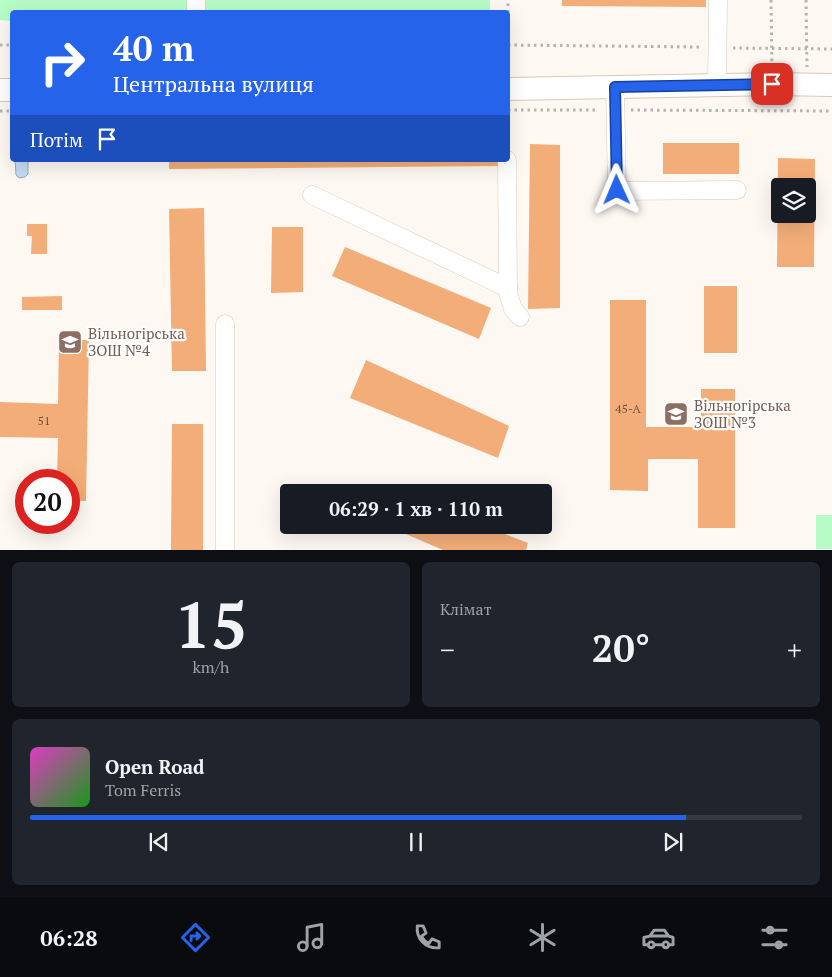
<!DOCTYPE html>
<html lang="uk">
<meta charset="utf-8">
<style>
body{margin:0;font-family:"PT Serif",serif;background:#20242c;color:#f1f3f6;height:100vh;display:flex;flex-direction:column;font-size:19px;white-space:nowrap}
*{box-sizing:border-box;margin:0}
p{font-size:16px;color:#9ea1a6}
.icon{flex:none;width:28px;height:28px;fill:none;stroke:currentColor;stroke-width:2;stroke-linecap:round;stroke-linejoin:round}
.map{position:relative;height:550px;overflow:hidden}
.sheet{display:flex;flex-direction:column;gap:12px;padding:12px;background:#0d0f14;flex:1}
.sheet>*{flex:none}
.banner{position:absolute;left:10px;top:10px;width:500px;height:152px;border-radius:5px;box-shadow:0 5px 20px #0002;background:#2563eb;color:#fff;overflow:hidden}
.controls{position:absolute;left:771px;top:178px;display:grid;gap:10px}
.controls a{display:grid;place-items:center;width:45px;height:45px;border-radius:5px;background:#171b24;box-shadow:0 5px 20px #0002;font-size:25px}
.speed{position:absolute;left:15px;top:469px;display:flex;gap:10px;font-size:25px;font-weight:700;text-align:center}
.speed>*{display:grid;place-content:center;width:65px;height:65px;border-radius:50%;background:#171b24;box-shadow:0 5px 20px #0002;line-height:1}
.speed .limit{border:8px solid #d22;background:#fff;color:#111}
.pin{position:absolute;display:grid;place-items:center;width:42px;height:42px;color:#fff;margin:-21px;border-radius:10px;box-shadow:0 2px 8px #0006}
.me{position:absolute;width:55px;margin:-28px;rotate:359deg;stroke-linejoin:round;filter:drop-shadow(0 0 4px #0008)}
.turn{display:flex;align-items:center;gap:18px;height:105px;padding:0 20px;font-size:22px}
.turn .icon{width:65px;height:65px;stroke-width:2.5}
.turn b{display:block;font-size:35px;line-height:42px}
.then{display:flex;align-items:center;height:48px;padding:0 20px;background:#0003;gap:10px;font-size:19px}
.big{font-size:38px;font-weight:700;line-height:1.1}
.sheet .widget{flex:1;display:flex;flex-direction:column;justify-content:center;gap:8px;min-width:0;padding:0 18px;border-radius:8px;background:#20242c}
.sheet .dial{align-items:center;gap:0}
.dial b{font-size:65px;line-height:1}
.song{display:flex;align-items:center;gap:15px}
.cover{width:60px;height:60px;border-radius:8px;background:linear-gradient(135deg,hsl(310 70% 55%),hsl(120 70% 35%))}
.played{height:5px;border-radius:2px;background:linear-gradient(90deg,#2563eb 85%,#363941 85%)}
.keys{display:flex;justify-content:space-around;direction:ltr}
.heat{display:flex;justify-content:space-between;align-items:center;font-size:28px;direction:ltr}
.sheet .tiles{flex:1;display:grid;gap:12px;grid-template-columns:1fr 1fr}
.widget:last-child{grid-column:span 2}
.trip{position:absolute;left:280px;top:484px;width:272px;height:50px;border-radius:5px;background:#171b24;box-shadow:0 5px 20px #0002;font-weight:700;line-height:50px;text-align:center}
.menu{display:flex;height:80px;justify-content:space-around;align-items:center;background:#090b0e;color:#9ea1a6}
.menu .icon{width:35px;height:35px}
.menu .active{color:#2563eb}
.menu b{font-size:22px;color:#f1f3f6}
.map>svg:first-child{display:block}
.green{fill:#b7fcc7}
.water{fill:#c4dbf5;stroke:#9aa9b9}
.building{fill:#f3ad78;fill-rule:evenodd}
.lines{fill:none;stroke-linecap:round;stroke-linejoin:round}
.minor-casing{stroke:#d8c8bb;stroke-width:19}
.major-casing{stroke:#d8c8bb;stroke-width:24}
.path{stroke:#b9b3ae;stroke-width:3;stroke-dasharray:2.5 4;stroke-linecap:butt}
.minor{stroke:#fff;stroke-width:18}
.major{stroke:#fff;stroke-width:22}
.route-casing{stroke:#184099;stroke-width:12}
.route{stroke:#2563eb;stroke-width:9}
.labels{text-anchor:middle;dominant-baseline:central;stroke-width:4.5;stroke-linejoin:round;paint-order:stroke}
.number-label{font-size:12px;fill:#685240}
.education-label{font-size:15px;fill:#785e54;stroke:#fff;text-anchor:start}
</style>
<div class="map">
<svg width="832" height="550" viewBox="0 0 832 550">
<rect width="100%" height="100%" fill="#fef8f3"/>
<g class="green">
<polygon points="0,0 490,0 490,12 12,12 12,21 0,20"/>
<rect x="816" y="515" width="16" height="34"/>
</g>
<polygon class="water" points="15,160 28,160 28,174 25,177 19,178 16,175"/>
<g class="building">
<polygon points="562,0 706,0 706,7 562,6"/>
<rect x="663" y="143" width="76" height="31"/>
<polygon points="530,144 560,145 560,308 528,309"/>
<path d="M 778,158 L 815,159 L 814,267 L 777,267 ZM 780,186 L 808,186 L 808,214 L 780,214 Z"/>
<polygon points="169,160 499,160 499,166 169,169"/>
<polygon points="204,208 206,371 172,371 169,209"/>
<polygon points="27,224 47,224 47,254 31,254 32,236 27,236"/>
<polygon points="272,227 303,227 303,292 271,293"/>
<polygon points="345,247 491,308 479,339 332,276"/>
<rect x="704" y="286" width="33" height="67"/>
<polygon points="62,296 62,310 22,310 22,297"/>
<polygon points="610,300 646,300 646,427 701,427 701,389 735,389 735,528 698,528 698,459 648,459 648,491 610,490"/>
<polygon points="59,340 89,340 86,501 69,501 69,480 57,480 58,438 0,437 0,402 58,404"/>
<polygon points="366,360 509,426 498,458 350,398"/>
<polygon points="172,424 203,424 203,550 171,550"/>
<polygon points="382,485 401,492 378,492"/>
<polygon points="385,525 482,525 528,543 526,550 443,550"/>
</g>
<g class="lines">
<defs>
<g id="minor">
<polyline points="196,0 196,12"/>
<polyline points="717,85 718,0"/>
<polyline points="615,87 617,191 737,190"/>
<polyline points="507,160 508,293 513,309 520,317"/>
<polyline points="312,195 508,288"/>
<polyline points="225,550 225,324"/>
</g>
<g id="major">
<polyline points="508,89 772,84 832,85"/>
<polyline points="0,90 12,90"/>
</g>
</defs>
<use href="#minor" class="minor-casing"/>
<use href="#major" class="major-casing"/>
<g class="path">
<polyline points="771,0 772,67"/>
<polyline points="806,0 807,67"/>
<polyline points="0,45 12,45"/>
<polyline points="508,45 702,47"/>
<polyline points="508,45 508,0"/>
<polyline points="733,48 832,49"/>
<polyline points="508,110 599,110"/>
<polyline points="631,110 832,111"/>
<polyline points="0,111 12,111"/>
</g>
<use href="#minor" class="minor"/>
<use href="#major" class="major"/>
</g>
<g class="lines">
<defs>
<polyline id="route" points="617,190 615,87 772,84"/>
</defs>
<use href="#route" class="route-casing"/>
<use href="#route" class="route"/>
</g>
<defs>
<symbol id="school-square" viewBox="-11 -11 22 22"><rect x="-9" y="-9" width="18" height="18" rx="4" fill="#8d6e63" stroke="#fff"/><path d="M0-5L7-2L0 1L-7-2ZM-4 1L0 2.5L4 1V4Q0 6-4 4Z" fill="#fff"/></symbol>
</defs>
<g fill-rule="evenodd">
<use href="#school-square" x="56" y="328" width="28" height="28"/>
<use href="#school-square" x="662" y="400" width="28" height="28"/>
</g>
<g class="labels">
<g class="number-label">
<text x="628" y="408">45-А</text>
<text x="44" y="420">51</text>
</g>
<g class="education-label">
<text x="88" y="333">Вільногірська<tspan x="88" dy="17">ЗОШ №4</tspan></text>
<text x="694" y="405">Вільногірська<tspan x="694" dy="17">ЗОШ №3</tspan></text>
</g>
</g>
</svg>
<div class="controls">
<a><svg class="icon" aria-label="layers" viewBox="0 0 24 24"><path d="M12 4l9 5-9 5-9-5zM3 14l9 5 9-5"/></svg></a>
</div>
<div class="speed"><div class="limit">20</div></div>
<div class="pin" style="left:772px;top:84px;background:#d93025"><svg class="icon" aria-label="arrive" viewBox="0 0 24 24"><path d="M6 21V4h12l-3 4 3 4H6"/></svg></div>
<svg class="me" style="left:617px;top:190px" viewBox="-20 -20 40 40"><path d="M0-17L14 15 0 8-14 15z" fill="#2563eb" stroke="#fff" stroke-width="4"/></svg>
<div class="trip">06:29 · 1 хв · 110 m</div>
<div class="banner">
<div class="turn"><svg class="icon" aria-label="right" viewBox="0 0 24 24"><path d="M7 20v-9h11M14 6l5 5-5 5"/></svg><div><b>40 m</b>Центральна вулиця</div></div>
<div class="then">Потім<svg class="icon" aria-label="arrive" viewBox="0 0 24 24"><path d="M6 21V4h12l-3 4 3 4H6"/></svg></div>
</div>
</div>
<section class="sheet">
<div class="tiles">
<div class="widget dial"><b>15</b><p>km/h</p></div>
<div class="widget"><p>Клімат</p>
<div class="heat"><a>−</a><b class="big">20°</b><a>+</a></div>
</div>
<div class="widget">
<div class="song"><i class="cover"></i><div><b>Open Road</b><p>Tom Ferris</p></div></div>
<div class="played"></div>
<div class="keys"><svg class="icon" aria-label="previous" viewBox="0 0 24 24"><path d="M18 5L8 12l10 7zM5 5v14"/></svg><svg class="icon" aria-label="pause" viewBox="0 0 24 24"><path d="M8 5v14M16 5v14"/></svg><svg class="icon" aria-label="next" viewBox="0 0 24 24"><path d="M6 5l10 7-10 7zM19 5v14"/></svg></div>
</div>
</div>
</section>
<nav class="menu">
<b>06:28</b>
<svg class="icon active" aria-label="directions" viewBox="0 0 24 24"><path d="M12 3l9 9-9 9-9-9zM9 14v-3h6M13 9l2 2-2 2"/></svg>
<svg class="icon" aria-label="music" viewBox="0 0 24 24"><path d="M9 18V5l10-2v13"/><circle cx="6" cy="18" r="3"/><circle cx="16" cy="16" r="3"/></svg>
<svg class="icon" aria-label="phone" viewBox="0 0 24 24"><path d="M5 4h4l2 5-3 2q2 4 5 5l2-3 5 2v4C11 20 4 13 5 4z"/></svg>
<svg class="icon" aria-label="climate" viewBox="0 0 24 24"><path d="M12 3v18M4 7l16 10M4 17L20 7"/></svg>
<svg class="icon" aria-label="car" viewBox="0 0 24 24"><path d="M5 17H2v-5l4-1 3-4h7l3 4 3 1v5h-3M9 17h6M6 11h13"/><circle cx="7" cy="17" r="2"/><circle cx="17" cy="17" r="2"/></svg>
<svg class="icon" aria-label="filters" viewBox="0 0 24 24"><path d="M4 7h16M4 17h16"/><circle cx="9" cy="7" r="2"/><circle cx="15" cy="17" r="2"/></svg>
</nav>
